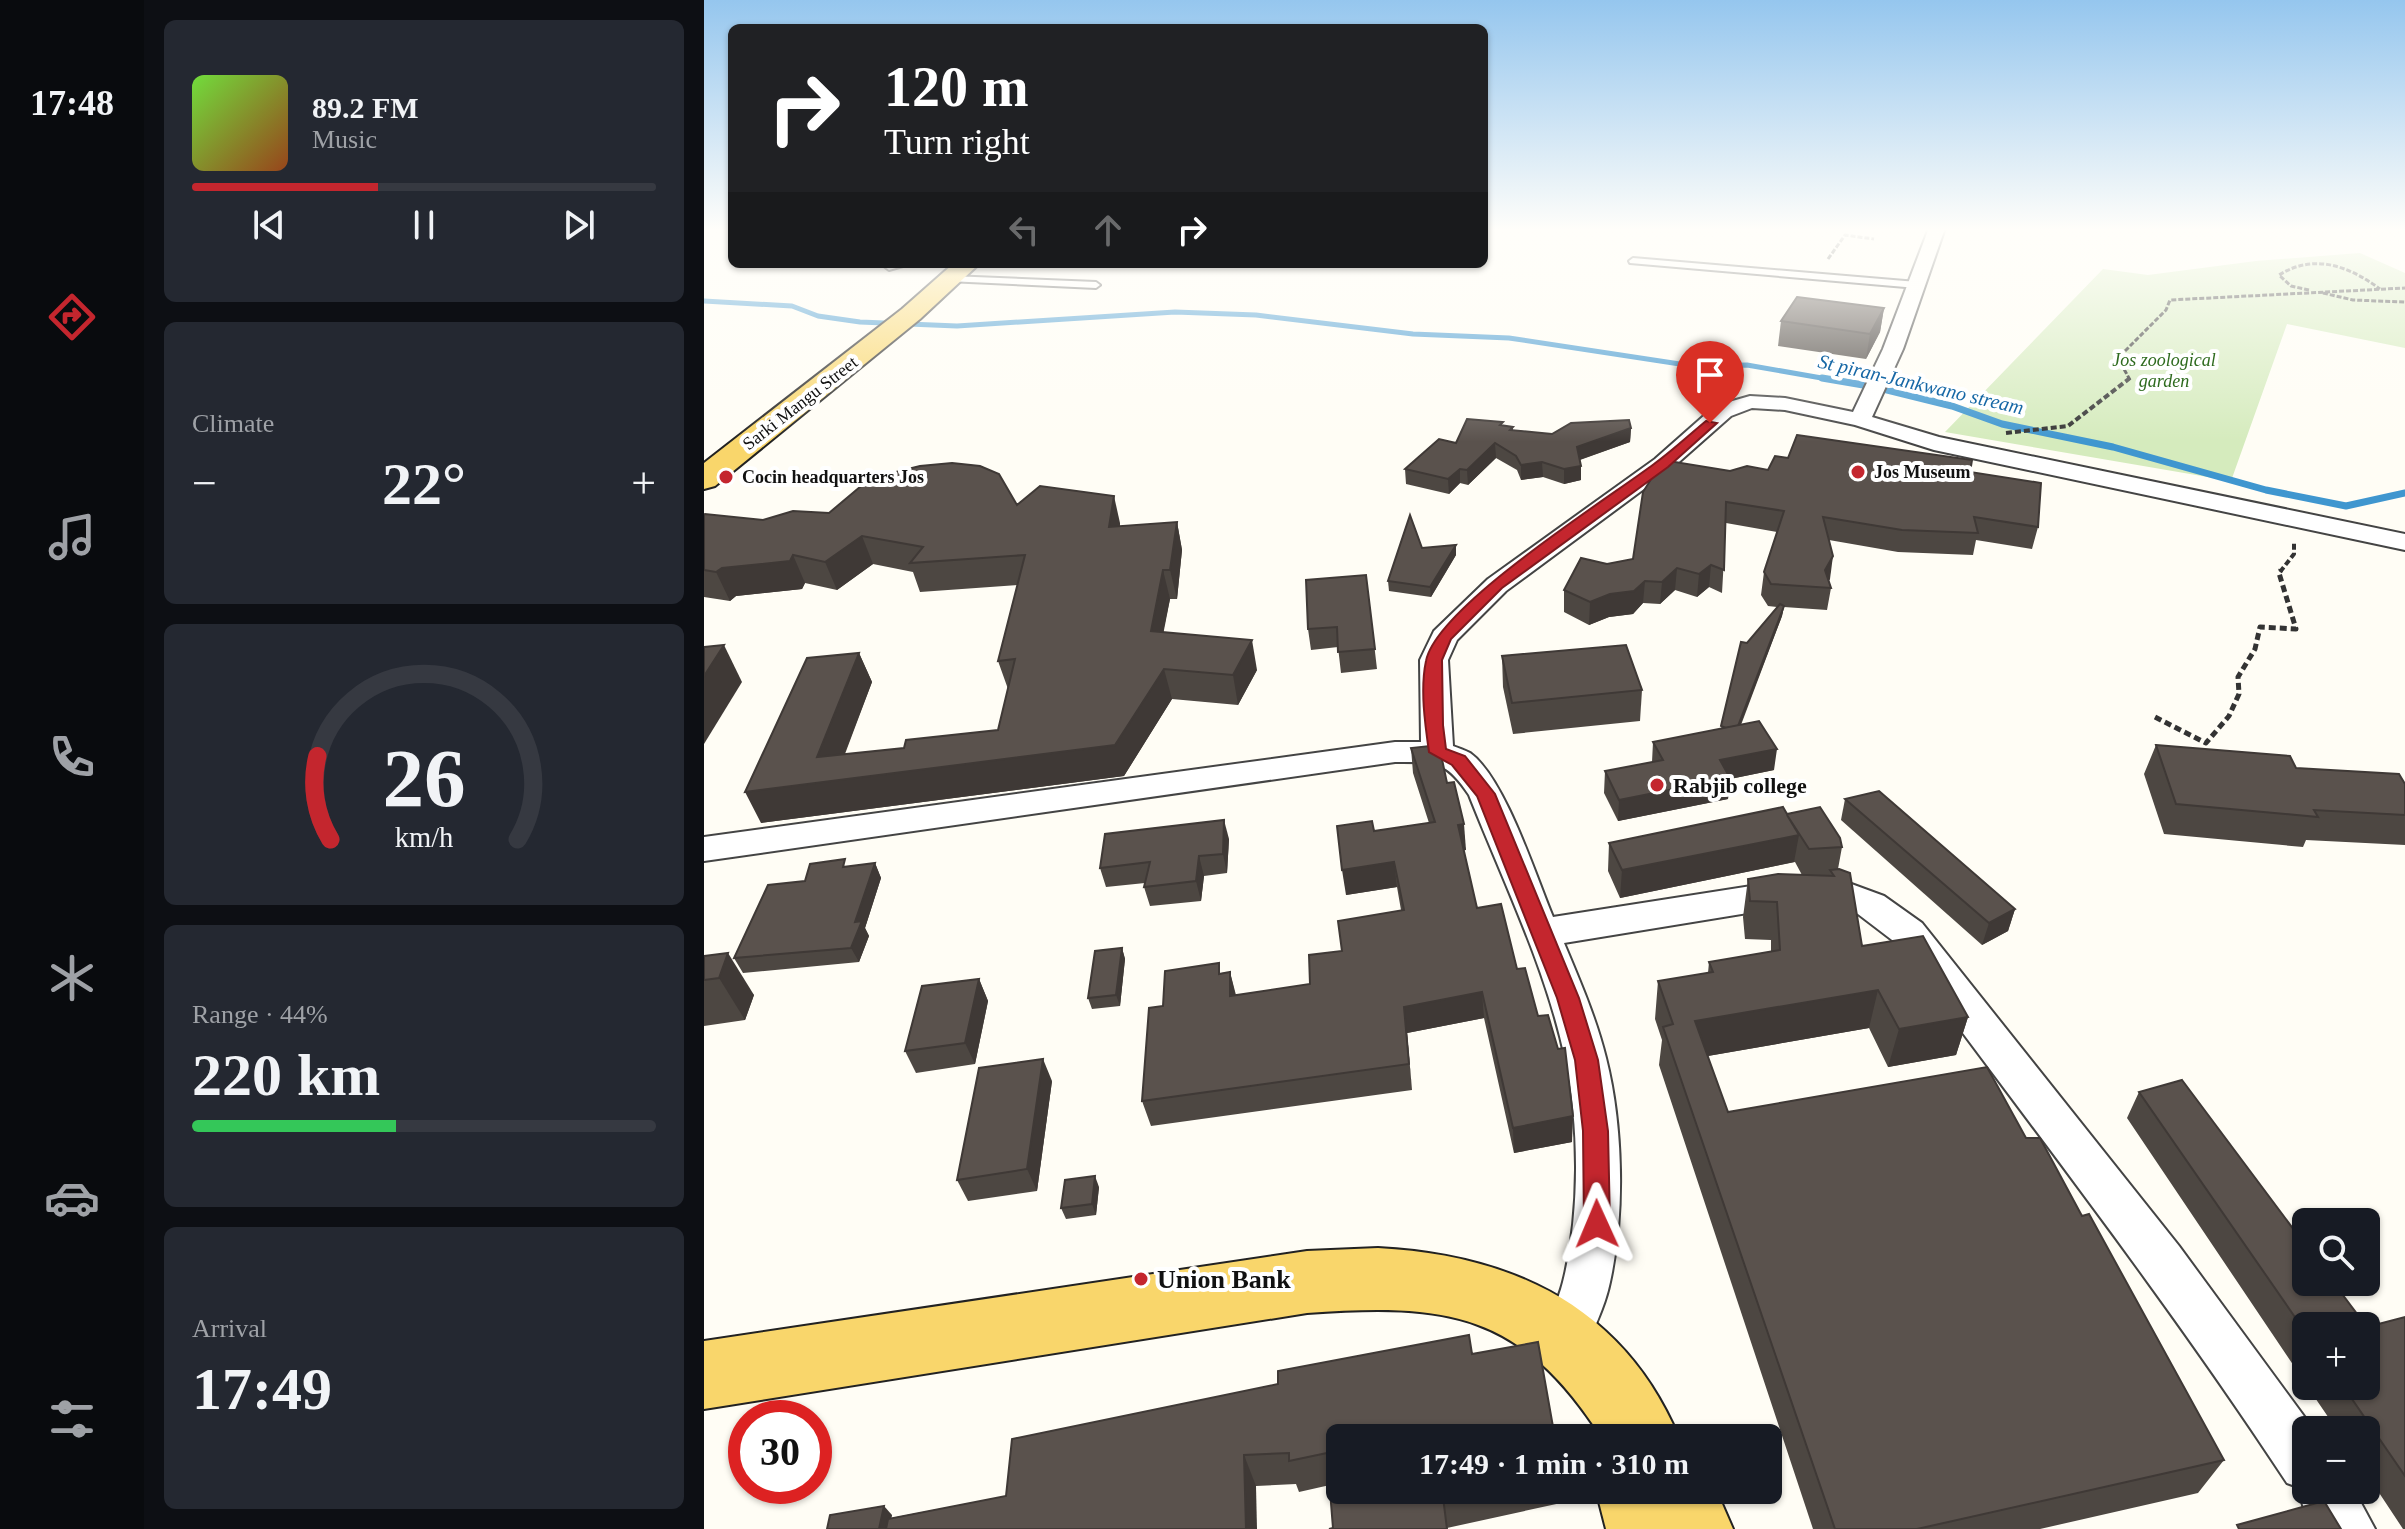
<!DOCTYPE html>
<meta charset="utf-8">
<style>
body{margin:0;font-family:"Times New Roman",serif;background:#242831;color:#f1f3f6;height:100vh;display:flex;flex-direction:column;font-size:30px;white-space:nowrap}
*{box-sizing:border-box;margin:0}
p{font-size:26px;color:#9ea1a6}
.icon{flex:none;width:44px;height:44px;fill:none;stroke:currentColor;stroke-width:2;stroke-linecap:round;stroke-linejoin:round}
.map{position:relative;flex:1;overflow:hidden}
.sheet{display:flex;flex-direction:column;gap:20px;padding:20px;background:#0d0f14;width:560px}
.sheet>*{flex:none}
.banner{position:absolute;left:24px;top:24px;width:760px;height:244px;border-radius:12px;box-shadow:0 2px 6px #0004;background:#202124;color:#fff;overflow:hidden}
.controls{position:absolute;left:1588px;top:1208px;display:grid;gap:16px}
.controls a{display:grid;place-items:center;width:88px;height:88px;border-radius:12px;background:#171b24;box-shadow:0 2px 6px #0004;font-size:40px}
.speed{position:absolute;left:24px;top:1400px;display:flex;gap:16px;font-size:40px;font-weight:700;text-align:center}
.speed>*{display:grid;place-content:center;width:104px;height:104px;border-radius:50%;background:#171b24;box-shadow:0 2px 6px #0004;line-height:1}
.speed .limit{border:12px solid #d22;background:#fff;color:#111}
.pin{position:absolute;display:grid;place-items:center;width:68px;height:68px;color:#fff;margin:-82px -34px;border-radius:50% 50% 50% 0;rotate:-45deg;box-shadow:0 0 8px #0007}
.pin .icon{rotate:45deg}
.me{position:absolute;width:88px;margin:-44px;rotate:359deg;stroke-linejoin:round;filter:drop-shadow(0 0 6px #0008)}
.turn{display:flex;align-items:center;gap:28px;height:168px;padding:0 24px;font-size:36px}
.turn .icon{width:104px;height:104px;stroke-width:2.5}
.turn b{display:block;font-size:56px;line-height:68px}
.lanes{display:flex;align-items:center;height:76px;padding:0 24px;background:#0003;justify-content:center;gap:40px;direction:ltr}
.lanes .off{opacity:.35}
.big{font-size:60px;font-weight:800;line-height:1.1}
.sheet .tile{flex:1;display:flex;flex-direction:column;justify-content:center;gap:12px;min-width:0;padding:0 28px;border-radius:12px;background:#242831}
.sheet .dial{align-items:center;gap:0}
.dial svg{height:208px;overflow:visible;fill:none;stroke:#363941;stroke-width:7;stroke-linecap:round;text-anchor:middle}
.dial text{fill:#f1f3f6;stroke:none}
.song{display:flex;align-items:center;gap:24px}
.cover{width:96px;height:96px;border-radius:12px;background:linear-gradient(135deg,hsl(100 70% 55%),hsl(20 70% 35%))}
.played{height:8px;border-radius:4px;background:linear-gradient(90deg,#c4262e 40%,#363941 40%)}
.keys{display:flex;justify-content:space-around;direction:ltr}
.heat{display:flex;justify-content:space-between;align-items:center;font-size:44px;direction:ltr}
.charge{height:12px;border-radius:6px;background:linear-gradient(90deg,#34c759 44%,#363941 0)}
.trip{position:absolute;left:622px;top:1424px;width:456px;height:80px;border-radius:12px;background:#171b24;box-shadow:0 2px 6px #0004;font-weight:800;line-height:80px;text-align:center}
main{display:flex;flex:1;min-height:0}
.menu{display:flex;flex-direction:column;width:144px;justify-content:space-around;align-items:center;background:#090b0e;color:#9ea1a6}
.menu .icon{width:56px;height:56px}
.menu .active{color:#c4262e}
.menu b{font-size:36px;color:#f1f3f6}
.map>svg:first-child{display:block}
.green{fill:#d5ebbd}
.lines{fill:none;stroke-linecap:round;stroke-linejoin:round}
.stream-far1{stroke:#3f96cf;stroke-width:5}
.stream{stroke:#3f96cf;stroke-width:7}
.service-casing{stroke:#444;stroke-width:4}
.minor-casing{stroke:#444;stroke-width:4}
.primary-casing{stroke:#222;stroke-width:4}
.path-far2{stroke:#333;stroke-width:3;stroke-dasharray:5 2;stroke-linecap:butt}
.path-far1{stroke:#333;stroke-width:4;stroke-dasharray:6 3;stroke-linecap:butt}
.path{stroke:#333;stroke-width:5;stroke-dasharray:7 4;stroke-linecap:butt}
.service{fill:#fff;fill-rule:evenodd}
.minor{fill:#fff;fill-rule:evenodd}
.primary{fill:#f9d66b;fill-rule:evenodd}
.wall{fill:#4d4742}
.shaded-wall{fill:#3f3936}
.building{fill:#5a524d;stroke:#3f3936;stroke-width:2}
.route{fill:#c4262e;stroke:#7f191e;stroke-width:2}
.poi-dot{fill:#c4262e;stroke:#fff;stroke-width:3}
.labels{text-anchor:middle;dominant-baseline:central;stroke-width:8;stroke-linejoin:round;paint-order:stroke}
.far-park-label{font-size:18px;font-style:italic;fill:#2f6b1f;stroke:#fff}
.far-street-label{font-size:18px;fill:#111;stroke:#fff}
.far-poi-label{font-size:18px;font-weight:bold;fill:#111;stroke:#fff;text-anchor:start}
.far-water-label{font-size:20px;font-style:italic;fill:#1768a6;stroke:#fff}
.poi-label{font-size:22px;font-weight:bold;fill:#111;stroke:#fff;text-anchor:start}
.near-poi-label{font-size:26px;font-weight:bold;fill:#111;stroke:#fff;text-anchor:start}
</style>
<main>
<nav class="menu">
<b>17:48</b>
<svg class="icon active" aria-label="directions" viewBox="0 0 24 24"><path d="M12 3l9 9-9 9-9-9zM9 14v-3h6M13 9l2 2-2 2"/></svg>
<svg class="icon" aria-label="music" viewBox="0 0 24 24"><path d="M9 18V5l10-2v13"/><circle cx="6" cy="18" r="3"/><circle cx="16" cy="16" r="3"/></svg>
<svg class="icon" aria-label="phone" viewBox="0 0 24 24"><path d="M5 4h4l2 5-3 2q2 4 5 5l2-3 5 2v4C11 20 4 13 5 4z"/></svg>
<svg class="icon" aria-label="climate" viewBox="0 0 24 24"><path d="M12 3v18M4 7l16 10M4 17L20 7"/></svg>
<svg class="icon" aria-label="car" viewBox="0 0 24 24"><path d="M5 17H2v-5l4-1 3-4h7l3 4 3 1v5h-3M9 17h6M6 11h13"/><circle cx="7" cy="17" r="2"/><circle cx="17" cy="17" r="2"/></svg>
<svg class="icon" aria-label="filters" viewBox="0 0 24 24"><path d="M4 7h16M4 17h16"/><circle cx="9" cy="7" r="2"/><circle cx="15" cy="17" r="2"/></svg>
</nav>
<section class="sheet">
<div class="tile">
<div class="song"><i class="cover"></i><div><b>89.2 FM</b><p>Music</p></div></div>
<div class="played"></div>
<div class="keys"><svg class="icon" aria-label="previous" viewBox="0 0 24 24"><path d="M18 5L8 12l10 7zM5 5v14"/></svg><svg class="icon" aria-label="pause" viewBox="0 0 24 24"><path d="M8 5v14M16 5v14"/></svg><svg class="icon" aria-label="next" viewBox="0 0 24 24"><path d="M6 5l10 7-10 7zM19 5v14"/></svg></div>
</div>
<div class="tile"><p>Climate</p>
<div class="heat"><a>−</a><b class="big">22°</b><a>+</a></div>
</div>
<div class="tile dial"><svg viewBox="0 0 100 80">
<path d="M14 69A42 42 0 1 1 86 69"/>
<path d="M14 69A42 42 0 0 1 9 37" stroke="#c4262e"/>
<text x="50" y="56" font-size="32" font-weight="700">26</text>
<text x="50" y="72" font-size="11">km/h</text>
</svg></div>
<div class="tile"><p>Range · 44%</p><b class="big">220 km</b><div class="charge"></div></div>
<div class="tile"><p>Arrival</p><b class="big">17:49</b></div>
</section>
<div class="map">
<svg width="1701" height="1529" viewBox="0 0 1701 1529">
<rect width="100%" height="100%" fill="#fffdf5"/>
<polygon class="green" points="1656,253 1701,273 1701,348 1583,324 1527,481 1241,432 1399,269 1444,275 1552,261"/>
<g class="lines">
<polyline class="stream-far1" points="0,301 88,306 114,316 156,322 253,326 471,312 552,315 709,334 805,338 989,366 1043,365 1129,380"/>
<polyline class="stream" points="1118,378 1171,387 1248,406 1298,424 1409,447 1562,490 1642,506 1701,493"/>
<defs>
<g id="service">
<polygon points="929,258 1213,282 1217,285 1213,288 926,263 925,261"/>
<polygon points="206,264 185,270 181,267 187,264"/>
<polygon points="246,276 392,282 396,285 392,288 243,281 242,279"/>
</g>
<path id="minor" d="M 1225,228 L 1241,228 L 1199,349 L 1168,417 L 1235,437 L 1701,534 L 1701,550 L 1230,450 L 1151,425 L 1081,410 L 1048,408 L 1027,416 L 967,469 L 802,591 L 753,640 L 744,660 L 749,746 C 754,748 761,750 766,753 C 801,778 832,877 849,917 L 1080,881 L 1131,878 L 1180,896 L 1218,923 L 1475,1246 L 1610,1430 L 1602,1430 L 1602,1490 L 1650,1490 L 1671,1529 L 1613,1529 L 1600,1509 L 1594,1487 L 1583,1483 C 1461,1297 1324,1122 1192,943 L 1154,914 L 1128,904 L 1080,907 L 860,943 C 876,981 892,1018 902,1058 C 919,1125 921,1214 906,1282 C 901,1307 888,1332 878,1356 L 861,1363 L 844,1356 L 837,1339 C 844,1321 854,1302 859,1282 C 876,1215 876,1126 861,1058 C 842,968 799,881 765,795 C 742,760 731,762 691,762 L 0,861 L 0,837 L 691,742 L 717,742 L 716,660 L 730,631 L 784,579 L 951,459 L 1011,406 L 1046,396 L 1081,398 L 1149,412 L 1179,349 Z"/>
<g id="primary">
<polygon points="249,264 275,264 216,319 11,486 0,489 0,463 198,309"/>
<path d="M 674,1248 C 809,1255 920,1307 975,1438 L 898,1438 C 817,1312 744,1303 603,1313 L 0,1409 L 0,1341 L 603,1251 Z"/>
<polygon points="892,1490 1012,1490 1029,1529 902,1529"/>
</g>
</defs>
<use href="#service" class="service-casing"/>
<use href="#minor" class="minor-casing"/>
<use href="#primary" class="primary-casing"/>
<g class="path-far2">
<polyline points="1124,259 1141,235 1170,239"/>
<path d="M 1605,290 L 1587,286 L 1575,275 C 1610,253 1645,266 1676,289"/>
<polyline points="1619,293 1649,300 1701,302"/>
<polyline points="1426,380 1414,358 1462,310 1466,300 1701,288"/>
</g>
<g class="path-far1">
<polyline points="1302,433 1364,426 1426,378"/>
<polyline points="1576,572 1590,554 1590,541"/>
</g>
<polyline class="path" points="1451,717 1502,743 1525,716 1535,694 1534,677 1551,649 1556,627 1592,629 1575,573 1577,570"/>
<use href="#service" class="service"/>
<use href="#minor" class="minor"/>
<use href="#primary" class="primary"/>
</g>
<g class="wall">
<polygon points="1180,308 1176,332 1162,359 1074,346 1077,321"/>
<polygon points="799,426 809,427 809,430 848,434 927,428 926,442 876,460 877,480 860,484 839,477 817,480 813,470 792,458 764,485 756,483 745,494 702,484 701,469 752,443"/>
<polygon points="1084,458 1266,472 1334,527 1328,549 1272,540 1269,555 1194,552 1125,540 1126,579 1124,581 1127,588 1123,610 1080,607 1078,616 1037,725 1070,770 1026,779 1024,799 914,821 900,793 901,771 948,762 949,742 1017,729 1037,642 1043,643 1073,607 1064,606 1057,595 1060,572 1073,532 1022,523 1018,593 1005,587 993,597 971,590 956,604 939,603 929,614 905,617 885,625 860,612 860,590 903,564 929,559 1026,471 1064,470"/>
<polygon points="313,505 416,523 416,526 473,522 478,550 473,599 466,599 459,632 553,670 534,705 468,699 420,776 57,823 155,653 168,682 141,754 200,748 294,730 304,689 294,661 314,585 216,592 209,572 169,564 133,590 101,583 98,589 32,596 26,601 0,597 0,515 59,520 125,513"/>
<polygon points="752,545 752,555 727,597 685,591 684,581 718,548"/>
<polygon points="662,575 673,669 637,673 634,647 607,650 604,629"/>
<polygon points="798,656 938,690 936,721 809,734 799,687"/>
<polygon points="1452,745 1592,768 1701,784 1701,845 1602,840 1599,847 1460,834 1440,774"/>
<polygon points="707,748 743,783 762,850 760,850 773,908 813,969 868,1142 810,1153 780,1018 703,1033 708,1090 447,1126 438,1101 459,1006 518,973 526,972 532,995 606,984 638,951 697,910 693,887 642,895 670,831 725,823 709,773"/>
<polygon points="1141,799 1311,909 1304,931 1278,945 1137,820"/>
<polygon points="1083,814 1138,847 1134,869 1158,946 1264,1017 1252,1055 1184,1067 1165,1028 1004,1056 1024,1112 1322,1138 1378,1216 1520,1460 1494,1493 1336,1529 1109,1529 955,1065 958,1040 951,1019 954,981 1004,973 1005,962 1067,952 1067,940 1041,939 1039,917 1044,879 1098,875 1091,862 916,898 904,871 905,843"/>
<polygon points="525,839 523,873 500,876 497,901 446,906 440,887 441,883 402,887 396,868"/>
<polygon points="171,863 177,878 161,928 165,936 155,962 39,973 30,958 101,881 145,866"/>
<polygon points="418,948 421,959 416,1006 388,1009 384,998"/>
<polygon points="0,956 50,995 41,1020 0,1026"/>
<polygon points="275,979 284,1001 271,1064 212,1073 201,1051"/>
<polygon points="348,1081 333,1191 264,1201 253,1180"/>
<polygon points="1435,1092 1663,1327 1701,1317 1701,1529 1699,1529 1662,1473 1662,1430 1633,1430 1603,1386 1662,1386 1602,1326 1602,1384 1423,1118"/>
<polygon points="395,1187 392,1215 362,1219 357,1208"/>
<polygon points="765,1335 636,1490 858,1490 857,1503 743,1528 629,1528 626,1485 595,1492 592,1484 552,1486 123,1529 188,1515 187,1518 302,1496 574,1384"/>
</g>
<g class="shaded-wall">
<polygon points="1180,308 1176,332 1162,359 1166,334"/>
<polygon points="927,428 926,442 872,461 873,447"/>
<polygon points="791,443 792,458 764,485 763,470"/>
<polygon points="838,462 839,477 817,480 817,465"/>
<polygon points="877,466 877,480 860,484 860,469"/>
<polygon points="756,469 756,483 745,494 744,479"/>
<polygon points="410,496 416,523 412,555 405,527"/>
<polygon points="473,522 478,550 473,599 466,570"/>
<polygon points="158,536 169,564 133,590 121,562"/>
<polygon points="752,545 752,555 727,597 726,587"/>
<polygon points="89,555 101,583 98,589 32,596 26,601 12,572 18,568"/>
<polygon points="1129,556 1126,579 1121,587 1121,570"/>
<polygon points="1007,565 1005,587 993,597 995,574"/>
<polygon points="973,568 971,590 956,604 958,582"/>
<polygon points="459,570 466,599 454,661 447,631"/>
<polygon points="941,581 939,603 929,614 905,617 885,625 886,602"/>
<polygon points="1080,606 1078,616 1030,741 1032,731"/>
<polygon points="548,640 553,670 534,705 529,675"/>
<polygon points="20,645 38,682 0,744 0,676"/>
<polygon points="155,653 168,682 130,781 411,745 460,669 468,699 420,776 57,823 41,792 113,757"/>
<polygon points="1073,749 1070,770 1026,779 1024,799 914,821 915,800 1016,760"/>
<polygon points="520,820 525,839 523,873 519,854"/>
<polygon points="760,824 762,850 756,851 754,825"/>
<polygon points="1095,835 1090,862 916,898 918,870"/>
<polygon points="495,856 500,876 497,901 492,881"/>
<polygon points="690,862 693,887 642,895 638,870"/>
<polygon points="171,863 177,878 161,928 165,936 155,962 147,948 151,922"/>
<polygon points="1311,909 1304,931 1278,945 1285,923"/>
<polygon points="418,948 421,959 416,1006 412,995"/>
<polygon points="24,953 50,995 41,1020 15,978"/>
<polygon points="526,972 532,998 526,996"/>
<polygon points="275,979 284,1001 271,1064 261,1043"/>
<polygon points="1174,990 1165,1028 986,1059 991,1021"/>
<polygon points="778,992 780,1018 703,1033 708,1090 700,1007"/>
<polygon points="1264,1017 1252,1055 1184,1067 1195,1029"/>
<polygon points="339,1059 348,1081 333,1191 323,1169"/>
<polygon points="869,1116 868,1142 810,1153 809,1128"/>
<polygon points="391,1176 395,1187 392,1215 388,1204"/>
<polygon points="540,1455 552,1486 553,1529 542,1529"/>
<polygon points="180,1506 188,1515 185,1529 175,1529"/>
</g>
<g class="building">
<polygon points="1093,297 1180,308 1166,334 1077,321"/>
<polygon points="763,419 799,422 796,425 809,427 806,430 848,434 867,423 925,420 927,428 873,447 877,466 860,469 838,462 817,465 812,456 791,443 763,470 756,469 744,479 701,469 735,439 752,443"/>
<polygon points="1093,435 1268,460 1266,472 1337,483 1334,527 1270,517 1274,533 1198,530 1119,517 1129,556 1121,570 1127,588 1067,584 1060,572 1080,511 1022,502 1020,570 1007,565 995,574 973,568 958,582 941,581 930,591 906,594 886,602 860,590 877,558 903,564 929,559 939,492 959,460 1026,471 1043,466 1064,470 1071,456 1084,458"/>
<polygon points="248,463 276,466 295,474 313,505 336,486 410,496 405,527 473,522 466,570 459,570 447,631 548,640 529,675 460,669 411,745 41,792 103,658 155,653 113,757 200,748 202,740 294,730 311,659 294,661 321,555 206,563 219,547 158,536 121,562 89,555 86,561 18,568 12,572 0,570 0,515 1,514 59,520 89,511 125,513 157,486 184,474 216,466"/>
<polygon points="706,515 718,548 752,545 726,587 684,581"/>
<polygon points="662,575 671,649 634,652 633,627 604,629 602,580"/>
<polygon points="1076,604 1080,606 1034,726 1022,728 1017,726 1037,642 1043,643"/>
<polygon points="20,645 0,676 0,647"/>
<polygon points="922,645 938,690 808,703 798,656"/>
<polygon points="1055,721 1073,749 1016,760 1026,778 915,800 901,771 959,760 949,742"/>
<polygon points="735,745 743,783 750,782 760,824 754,825 773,908 797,904 813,969 821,968 834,1016 844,1015 854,1049 861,1048 869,1116 809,1128 778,992 700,1007 705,1064 438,1101 445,1008 459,1006 461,971 515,963 515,974 526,972 526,996 606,984 605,955 638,951 634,921 700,910 690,862 638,870 633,826 668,821 670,831 731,822 707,748"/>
<polygon points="1452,745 1586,756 1592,768 1695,774 1701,784 1701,815 1610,810 1614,817 1472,804"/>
<polygon points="1175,791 1311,909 1285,923 1141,799"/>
<polygon points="1079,807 1083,814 1116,807 1136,838 1138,847 1105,849 1083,815 1095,835 918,870 905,843"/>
<polygon points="520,820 519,854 495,856 492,881 440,887 446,862 396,868 401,834"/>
<polygon points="141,859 139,867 171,863 151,922 158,921 147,948 30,958 64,885 101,881 106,864"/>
<polygon points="1135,869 1146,873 1158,946 1219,936 1264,1017 1195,1029 1174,990 991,1021 1024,1112 1283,1067 1322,1138 1336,1138 1378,1216 1385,1214 1520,1460 1213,1529 1131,1529 959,1027 969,1024 954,981 1009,972 1005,962 1076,950 1073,902 1046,901 1044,879 1074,874 1130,876 1126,870"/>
<polygon points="418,948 412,995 384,998 391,951"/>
<polygon points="24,953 15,978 0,980 0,956"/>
<polygon points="275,979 261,1043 201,1051 218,986"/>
<polygon points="339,1059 323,1169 253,1180 275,1068"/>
<polygon points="1478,1080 1602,1246 1602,1282 1629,1282 1663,1327 1701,1317 1701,1476 1639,1386 1662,1386 1662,1326 1602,1326 1602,1333 1435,1092"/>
<polygon points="391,1176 388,1204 357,1208 361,1180"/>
<polygon points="765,1335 768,1354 834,1342 851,1438 636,1438 636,1490 774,1490 739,1497 743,1529 625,1529 629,1528 623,1453 585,1461 585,1453 540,1455 542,1529 182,1529 184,1519 302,1496 308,1439 574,1384 574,1371"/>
<polygon points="1620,1501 1637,1529 1535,1529 1533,1525"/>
<polygon points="180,1506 175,1529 123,1529 126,1515"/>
</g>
<linearGradient id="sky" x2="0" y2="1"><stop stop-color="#95c6ee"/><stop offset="0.52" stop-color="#fffefa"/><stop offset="1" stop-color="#fffefa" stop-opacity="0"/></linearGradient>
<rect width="1701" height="442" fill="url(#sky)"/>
<path class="route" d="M 1002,421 L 1013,423 L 964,467 L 798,588 L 747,639 L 738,660 L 739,725 L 742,749 L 761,756 L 791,794 L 875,998 L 894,1060 L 904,1131 L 906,1224 L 902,1233 L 893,1236 L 883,1233 L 880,1224 L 879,1131 L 871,1060 L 853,998 L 773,796 L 748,765 L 725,752 C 721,724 716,689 722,661 C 732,607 902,500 950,464 C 968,451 985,435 1002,421 Z"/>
<g class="poi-dot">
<circle cx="1154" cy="472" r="8"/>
<circle cx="22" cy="477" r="8"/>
<circle cx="953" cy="785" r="8"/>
<circle cx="437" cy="1279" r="8"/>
</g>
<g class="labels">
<g class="far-park-label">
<text x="1460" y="360">Jos zoological<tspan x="1460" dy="21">garden</tspan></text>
</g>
<g class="far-street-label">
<text transform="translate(96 403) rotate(-38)">Sarki Mangu Street</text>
</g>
<g class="far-poi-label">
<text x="1170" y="472">Jos Museum</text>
<text x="38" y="477">Cocin headquarters Jos</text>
</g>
<g class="far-water-label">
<text transform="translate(1217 384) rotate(13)">St piran-Jankwano stream</text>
</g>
<g class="poi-label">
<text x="969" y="785">Rabjib college</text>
</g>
<g class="near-poi-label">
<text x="453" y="1279">Union Bank</text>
</g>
</g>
</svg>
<div class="controls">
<a><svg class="icon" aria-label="search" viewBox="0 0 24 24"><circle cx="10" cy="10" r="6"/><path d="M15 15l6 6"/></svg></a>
<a>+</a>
<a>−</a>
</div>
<div class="speed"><div class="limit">30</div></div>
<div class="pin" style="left:1006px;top:423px;background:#d93025"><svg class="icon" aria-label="arrive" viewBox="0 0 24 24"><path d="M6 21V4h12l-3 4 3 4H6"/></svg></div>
<svg class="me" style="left:893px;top:1224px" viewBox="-20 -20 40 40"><path d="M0-17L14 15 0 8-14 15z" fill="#c4262e" stroke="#fff" stroke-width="4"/></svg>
<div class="trip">17:49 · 1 min · 310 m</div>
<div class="banner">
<div class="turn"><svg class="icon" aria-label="right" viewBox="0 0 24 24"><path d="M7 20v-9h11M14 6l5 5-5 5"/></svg><div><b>120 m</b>Turn right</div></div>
<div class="lanes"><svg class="icon off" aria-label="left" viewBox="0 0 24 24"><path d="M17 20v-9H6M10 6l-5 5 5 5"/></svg><svg class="icon off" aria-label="ahead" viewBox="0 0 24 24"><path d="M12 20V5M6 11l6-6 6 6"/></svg><svg class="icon" aria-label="right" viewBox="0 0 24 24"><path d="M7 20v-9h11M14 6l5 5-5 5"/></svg></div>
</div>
</div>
</main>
